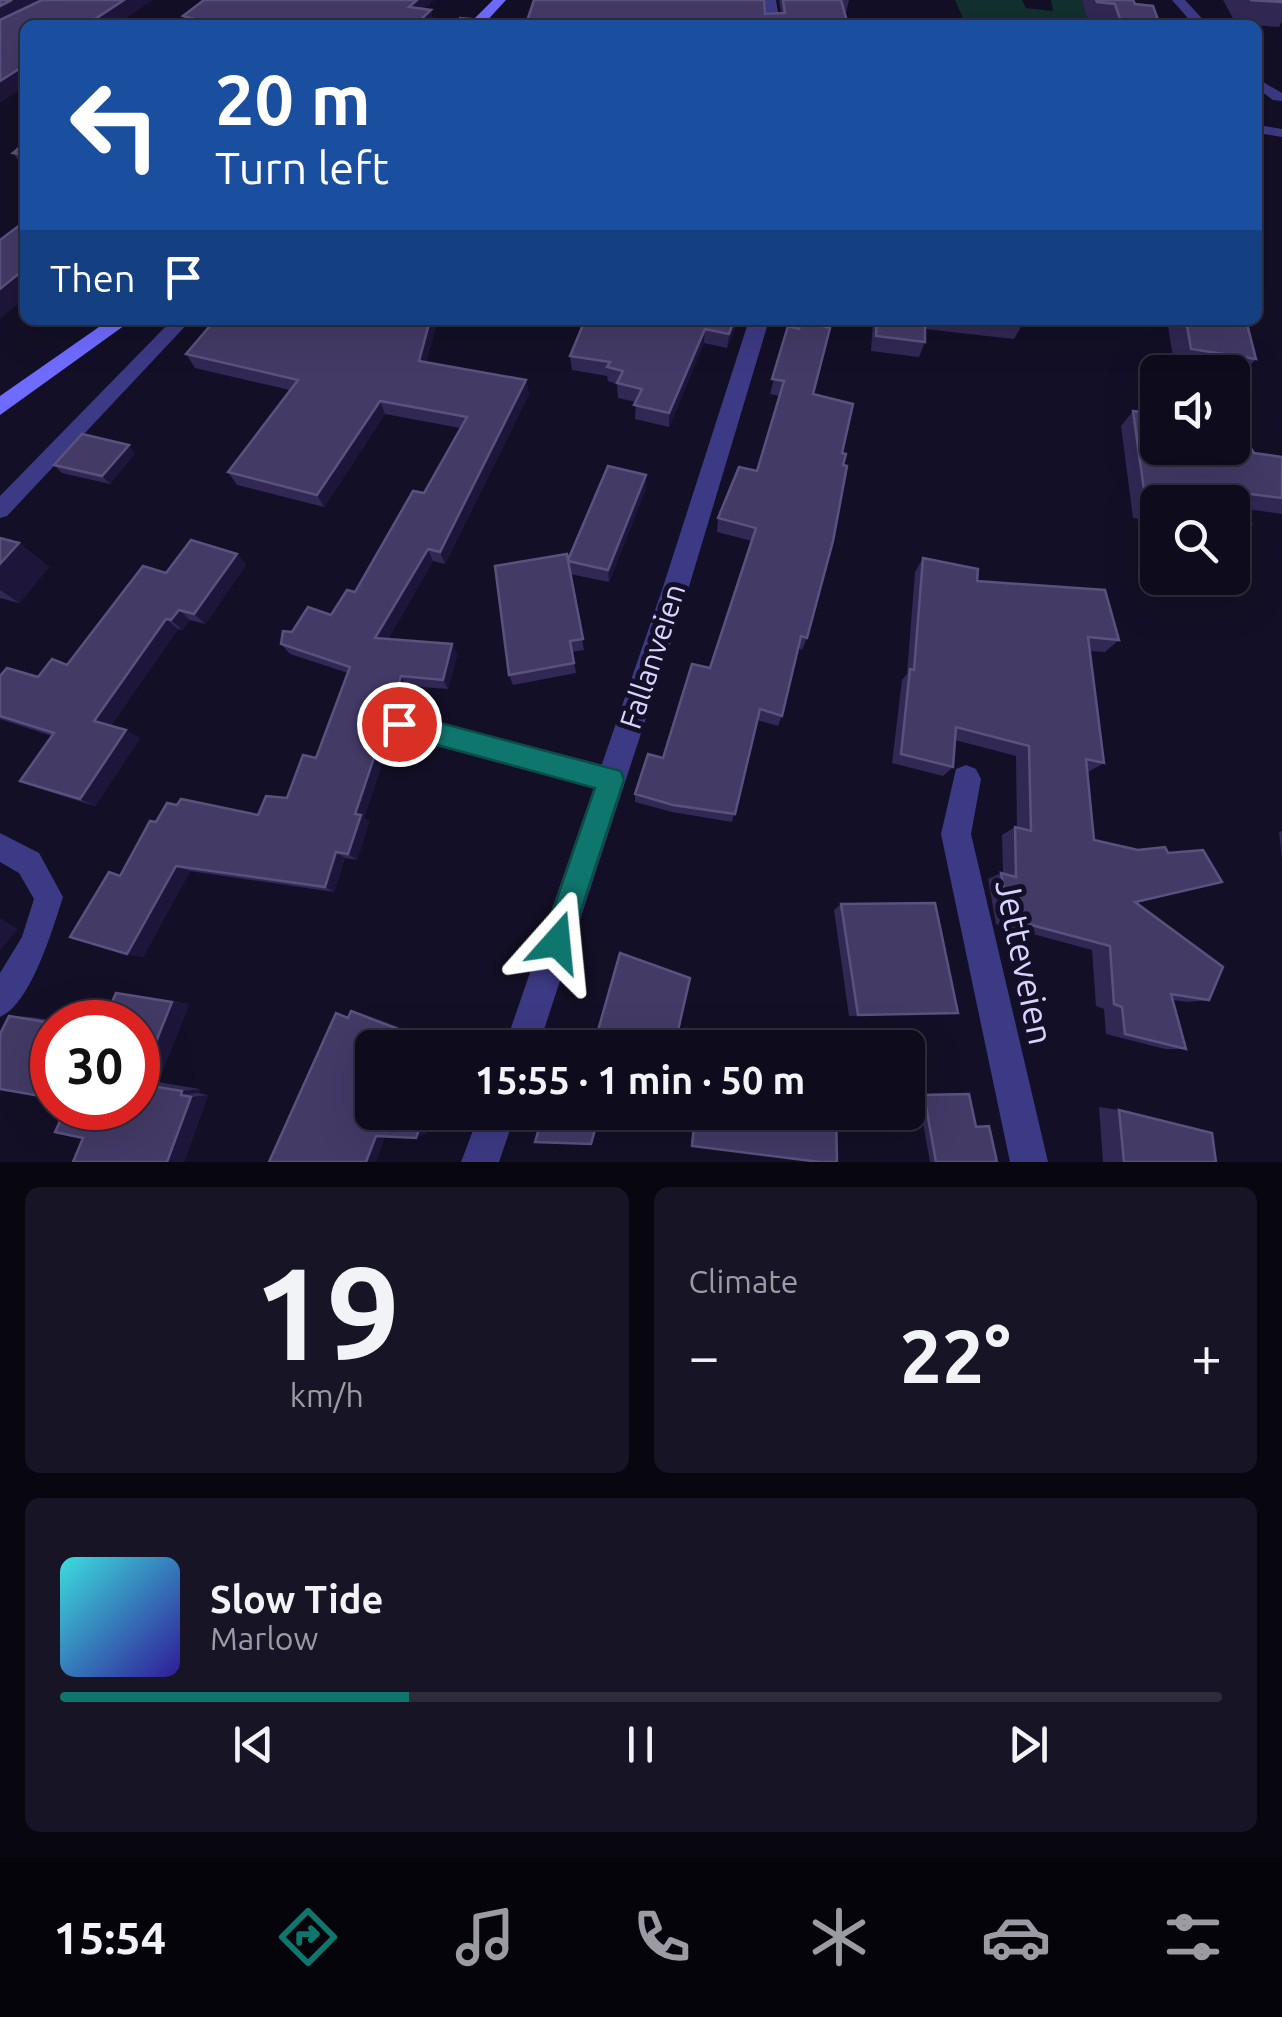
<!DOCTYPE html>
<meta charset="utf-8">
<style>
body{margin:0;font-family:Ubuntu,sans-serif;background:#171425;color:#f1f3f6;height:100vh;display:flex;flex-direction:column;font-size:38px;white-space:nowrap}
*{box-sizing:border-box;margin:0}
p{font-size:32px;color:#9b9ba3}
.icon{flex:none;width:55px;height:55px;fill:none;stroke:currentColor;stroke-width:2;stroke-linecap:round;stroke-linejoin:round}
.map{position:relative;height:1162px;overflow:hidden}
.sheet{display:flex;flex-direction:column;gap:25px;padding:25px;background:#08060f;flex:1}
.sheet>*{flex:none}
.guide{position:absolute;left:20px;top:20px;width:1242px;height:305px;border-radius:15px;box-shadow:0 10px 40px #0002,0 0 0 2px #2e2b3b;background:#1a4fa0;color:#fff;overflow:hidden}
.controls{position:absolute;left:1140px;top:355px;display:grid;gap:20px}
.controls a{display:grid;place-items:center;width:110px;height:110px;border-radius:15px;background:#0e0b1c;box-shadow:0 10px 40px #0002,0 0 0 2px #2e2b3b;font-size:50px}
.speed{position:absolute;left:30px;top:1000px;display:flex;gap:20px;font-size:50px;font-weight:700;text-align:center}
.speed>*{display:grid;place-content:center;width:130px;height:130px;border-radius:50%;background:#0e0b1c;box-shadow:0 10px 40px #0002,0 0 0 2px #2e2b3b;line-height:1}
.speed .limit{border:15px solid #d22;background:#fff;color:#111}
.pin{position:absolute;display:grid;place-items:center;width:85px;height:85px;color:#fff;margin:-42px;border:5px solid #fff;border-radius:50%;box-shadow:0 2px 10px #0007}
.me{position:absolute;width:110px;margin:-55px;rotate:18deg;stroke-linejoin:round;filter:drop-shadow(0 0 8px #0008)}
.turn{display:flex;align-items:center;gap:35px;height:210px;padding:0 30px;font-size:45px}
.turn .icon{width:130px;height:130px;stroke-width:2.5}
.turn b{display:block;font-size:70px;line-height:85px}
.then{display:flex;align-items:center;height:95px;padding:0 30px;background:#0003;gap:20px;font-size:38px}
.big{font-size:75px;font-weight:600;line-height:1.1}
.sheet .tile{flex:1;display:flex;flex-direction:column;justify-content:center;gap:15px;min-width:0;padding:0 35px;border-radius:15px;background:#171425}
.sheet .dial{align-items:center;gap:0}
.dial b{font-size:130px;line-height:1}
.song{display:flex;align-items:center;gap:30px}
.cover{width:120px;height:120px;border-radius:15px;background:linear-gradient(135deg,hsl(180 70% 55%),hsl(250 70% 35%))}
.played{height:10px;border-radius:5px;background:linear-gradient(90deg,#0f766e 30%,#2e2b3b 30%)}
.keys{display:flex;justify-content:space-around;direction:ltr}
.heat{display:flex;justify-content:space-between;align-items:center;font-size:55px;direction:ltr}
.sheet .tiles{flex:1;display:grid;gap:25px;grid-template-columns:1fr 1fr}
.tile:last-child{grid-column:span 2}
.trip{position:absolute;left:355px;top:1030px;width:570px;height:100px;border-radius:15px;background:#0e0b1c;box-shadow:0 10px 40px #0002,0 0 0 2px #2e2b3b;font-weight:600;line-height:100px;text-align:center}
.menu{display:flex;height:160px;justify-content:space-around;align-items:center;background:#06040b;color:#9b9ba3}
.menu .icon{width:70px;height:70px}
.menu .selected{color:#0f766e}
.menu b{font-size:45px;color:#f1f3f6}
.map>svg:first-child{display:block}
.green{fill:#12302f}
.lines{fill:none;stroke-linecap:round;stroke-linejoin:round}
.lane{fill:#3d3a85;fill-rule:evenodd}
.street{fill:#3d3a85;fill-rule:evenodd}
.secondary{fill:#6f6bff;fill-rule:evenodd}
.wall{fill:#312854}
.shaded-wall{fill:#1d163a}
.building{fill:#433a66;stroke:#5a527e;stroke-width:2.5}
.route{fill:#0f766e;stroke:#0a4d48;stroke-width:2.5}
.labels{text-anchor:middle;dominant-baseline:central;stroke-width:10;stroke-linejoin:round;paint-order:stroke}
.street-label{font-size:30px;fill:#d9d4ff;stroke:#130f26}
.near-street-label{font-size:35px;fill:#d9d4ff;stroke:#130f26}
</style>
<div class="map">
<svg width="1282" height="1162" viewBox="0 0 1282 1162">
<rect width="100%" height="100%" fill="#130f26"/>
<polygon class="green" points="955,0 1022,0 1026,8 1053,11 1051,0 1082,0 1088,22 1106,25 966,25"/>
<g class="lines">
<g class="lane">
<polygon points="1258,125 1282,129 1282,137 1258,133"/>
<polygon points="172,320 191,320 7,516 0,518 0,496"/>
<polygon points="399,712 611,767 620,771 624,780 620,789 611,793 399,736 390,732 386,724 390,716"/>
<path d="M 0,833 L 39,853 L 63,897 C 53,928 31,1004 0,1017 L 0,973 L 22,937 L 34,899 L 19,873 L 0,862 Z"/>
</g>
<g class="street">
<polygon points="764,0 776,0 780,25 766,25"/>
<polygon points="1172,0 1185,0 1208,25 1194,25"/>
<polygon points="1258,79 1282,93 1282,101 1273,100 1258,89"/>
<polygon points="749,320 769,320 688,590 538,1048 504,1048 662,590"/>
<polygon points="966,765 976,769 981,779 971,834 1048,1162 1010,1162 941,834 956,769"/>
<polygon points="480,1112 516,1112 499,1162 461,1162"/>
</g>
<g class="secondary">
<polygon points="493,0 506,0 483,25 468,25"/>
<polygon points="109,320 132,320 0,415 0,396"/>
</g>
</g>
<g class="wall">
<polygon points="204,0 434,0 424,8 431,10 434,25 187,25 183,16"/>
<polygon points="779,0 849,0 846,13 844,13 848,25 456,25 526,24 781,13"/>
<polygon points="1082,0 1133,0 1135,4 1160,25 1106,25 1106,23 1088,22"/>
<polygon points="1223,0 1282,0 1282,21 1279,27 1236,24"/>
<polygon points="25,143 25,169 13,153"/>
<polygon points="550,320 738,320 727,348 704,343 669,427 635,419 636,402 618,398 617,384 608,381 607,376 572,370 570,356 583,326"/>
<polygon points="873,320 1021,320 1022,325 1014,339 925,329 925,342 919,357 871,351"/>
<polygon points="1167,320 1246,320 1256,359 1238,379 1232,378 1232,372 1196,372 1175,369"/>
<polygon points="788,326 813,394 842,453 807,638 802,650 798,648 782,716 778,726 757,720 732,822 672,812 635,802 635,794 663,758 710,668 752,541 717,532 718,518 757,471 779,396 770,394"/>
<polygon points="186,354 427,362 526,380 529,394 445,564 433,561 388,639 452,644 457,655 448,689 407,686 400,708 387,714 383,726 391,736 364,818 369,822 357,860 345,858 334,892 190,871 143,957 127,954 120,876 156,822 177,805 258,815 287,798 316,758 348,673 290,654 281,644 292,632 331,615 355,592 424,493 460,428 385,414 324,507 237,485 228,472 290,390 195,368"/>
<polygon points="1133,411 1254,453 1282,457 1282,514 1247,509 1251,523 1236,537 1232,536 1232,502 1158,502 1158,522 1133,518 1121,426"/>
<polygon points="135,453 110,484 62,473 54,465"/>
<polygon points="646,475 646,488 609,582 570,574 584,650 572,652 576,673 513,685 509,675 568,560"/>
<polygon points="0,538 19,543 49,567 19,603 0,598"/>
<polygon points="237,554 246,565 205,624 190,620 182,630 178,629 111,725 140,738 95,806 37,788 20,781 52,736 0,719 0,676 38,677 67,665 166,573"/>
<polygon points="923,558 1119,640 1105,652 1089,651 1104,763 1088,772 1094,840 1138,850 1168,853 1222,882 1137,903 1209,1000 1188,1002 1173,1000 1186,1049 1165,1049 1106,1034 1104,1009 1096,1006 1092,950 996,924 988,879 1001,873 1003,873 1002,835 1015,827 1017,828 1016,756 955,740 953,767 943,776 892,763 902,680 907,674 915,572"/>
<polygon points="1282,831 1282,858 1279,832"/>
<polygon points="841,904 958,1013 849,1016 834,910"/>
<polygon points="116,993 189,1004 158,1082 200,1089 198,1093 208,1095 184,1162 73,1162 83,1138"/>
<polygon points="9,1016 32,1017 63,1022 52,1022 52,1098"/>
<polygon points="962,1093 969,1094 975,1125 989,1126 997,1162 930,1162 918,1094"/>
<polygon points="1099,1107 1119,1110 1216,1162 1103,1162"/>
<polygon points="791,1112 836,1112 837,1162 692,1146 691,1144 694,1115 791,1124"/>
</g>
<g class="shaded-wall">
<polygon points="12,0 51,0 0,25 0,6"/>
<polygon points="124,0 153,0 116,25 86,25"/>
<polygon points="417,0 434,0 424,8 425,13 409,7"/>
<polygon points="431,10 434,25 415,25"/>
<polygon points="25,65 25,86 0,103 0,81"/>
<polygon points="22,271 25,271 25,298 0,319 0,289"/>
<polygon points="430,320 438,320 423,375 419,361"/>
<polygon points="734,320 738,320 727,348 729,334"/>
<polygon points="705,329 704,343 669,427 669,413"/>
<polygon points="526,380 529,394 445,564 440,552"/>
<polygon points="380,401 385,414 324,507 317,495"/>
<polygon points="129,445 135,453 110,484 102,476"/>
<polygon points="646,475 646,488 609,582 608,570"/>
<polygon points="19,543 49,567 19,603 0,590 0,564"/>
<polygon points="428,549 433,561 382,649 375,638"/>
<polygon points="237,554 246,565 205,624 194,614"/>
<polygon points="179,610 190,620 182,630 171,620"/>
<polygon points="166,619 178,629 108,729 94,721"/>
<polygon points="452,644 457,655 448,689 443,680"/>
<polygon points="401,676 407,686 400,708 387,714 383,726 376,717 380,705"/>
<polygon points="384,728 391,736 364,818 369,822 357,860 348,854 355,814"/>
<polygon points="126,730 140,738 95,806 80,799"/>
<polygon points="336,852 345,858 334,892 325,887"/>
<polygon points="176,866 190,871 143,957 127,954"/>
<polygon points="0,918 18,929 0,950"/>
<polygon points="172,1002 189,1004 158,1082 139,1084"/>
<polygon points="351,1011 363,1013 456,1048 448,1048"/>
<polygon points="200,1089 198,1093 181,1095 182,1091"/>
<polygon points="208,1095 184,1162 167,1162 191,1097"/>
<polygon points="425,1112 433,1112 426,1134 416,1138"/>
<polygon points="387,1133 376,1162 366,1162 376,1136"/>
</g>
<g class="building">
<polygon points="0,0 12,0 0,6"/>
<polygon points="42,0 124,0 86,25 25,25 25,65 0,81 0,20"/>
<polygon points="204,0 417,0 409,7 431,10 415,25 218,25 183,16"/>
<polygon points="534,0 764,0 765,14 785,13 783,0 841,0 848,25 734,22 734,25 456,25 460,18 526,24"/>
<polygon points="1096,0 1133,0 1135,4 1153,6 1160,25 1122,25 1115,4 1097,2"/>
<polygon points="1250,0 1282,0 1282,2"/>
<polygon points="25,143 25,155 13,153"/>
<polygon points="25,221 25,271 22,271 0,289 0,240"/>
<polygon points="215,320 430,320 419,361 526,380 440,552 428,549 375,638 452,644 443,680 401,676 394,699 380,705 376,717 384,728 355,814 361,815 348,854 336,852 325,887 176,866 127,954 70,937 109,872 120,876 150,821 156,822 167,803 177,805 181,799 258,815 266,796 287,798 303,755 316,758 350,667 281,644 283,631 292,632 308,607 331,615 347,590 355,592 413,491 424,493 467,417 380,401 317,495 228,472 298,380 186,354"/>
<polygon points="585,320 734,320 729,334 705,329 669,413 634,405 642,389 617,383 623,371 607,367 610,362 570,356"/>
<polygon points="802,320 830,328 813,394 853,404 842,453 846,454 843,465 847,466 833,541 807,638 801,636 782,716 760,709 735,814 673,805 635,794 648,754 663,758 692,664 710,668 756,528 718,518 739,467 757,471 784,381 772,379 788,326 799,329"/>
<polygon points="877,320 925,320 925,342 876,336"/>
<polygon points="981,320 1021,320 1022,325"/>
<polygon points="1186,320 1246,320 1256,359 1191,349"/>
<polygon points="1133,411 1158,414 1158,448 1232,448 1232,420 1254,453 1282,457 1282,498 1242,493 1251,523 1232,520 1232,502 1158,502 1158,506 1146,504"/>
<polygon points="82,434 129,445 102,476 54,465"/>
<polygon points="608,466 646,475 608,570 568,561 583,639 570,641 574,663 509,675 495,566 567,554 568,560"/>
<polygon points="0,538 19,543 0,564"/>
<polygon points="191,540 237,554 194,614 179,610 171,620 166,619 94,721 126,730 80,799 20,781 54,733 0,716 0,676 7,668 38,677 52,659 67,665 143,566 166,573"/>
<polygon points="923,558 978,569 977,581 1105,590 1119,640 1088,637 1104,763 1086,759 1094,840 1138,850 1165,847 1168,853 1203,850 1222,882 1135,902 1223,967 1209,1000 1171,994 1186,1049 1125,1034 1122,1007 1114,1004 1110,946 1009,919 1001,873 1016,877 1015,827 1031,831 1029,746 956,727 953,767 901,754 910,669 914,670"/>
<polygon points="935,903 958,1013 858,1015 841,904"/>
<polygon points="620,953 690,978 674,1048 593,1048"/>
<polygon points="116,993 172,1002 139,1084 182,1091 181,1095 191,1097 167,1162 73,1162 83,1138 55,1132 66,1108 138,1108 138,1022 103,1022"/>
<polygon points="351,1011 448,1048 372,1048 372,1112 425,1112 416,1138 376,1136 366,1162 269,1162 336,1013 348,1018"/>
<polygon points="9,1016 52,1023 52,1098 0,1089 0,1034"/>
<polygon points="969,1094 976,1127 989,1126 997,1162 936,1162 924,1095"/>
<polygon points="1119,1110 1212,1133 1216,1162 1124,1162"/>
<polygon points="544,1112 600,1112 591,1144 535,1142"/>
<polygon points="795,1112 836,1112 837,1162 820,1162 692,1146 695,1116 795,1125"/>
</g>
<polygon class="route" points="399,712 621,771 624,780 567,953 557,957 547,953 542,942 595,788 390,732 387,724 390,715"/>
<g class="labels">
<g class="street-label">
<text transform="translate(652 656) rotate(-72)">Fallanveien</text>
</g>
<g class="near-street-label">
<text transform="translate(1025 962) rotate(78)">Jetteveien</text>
</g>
</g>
</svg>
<div class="controls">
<a><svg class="icon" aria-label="sound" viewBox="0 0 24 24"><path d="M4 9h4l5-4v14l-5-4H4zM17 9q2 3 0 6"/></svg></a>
<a><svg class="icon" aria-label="search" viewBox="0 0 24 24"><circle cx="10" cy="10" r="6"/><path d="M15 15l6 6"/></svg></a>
</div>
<div class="speed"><div class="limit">30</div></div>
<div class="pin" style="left:399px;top:724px;background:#d93025"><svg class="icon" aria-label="arrive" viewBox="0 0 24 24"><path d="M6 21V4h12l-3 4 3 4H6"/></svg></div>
<svg class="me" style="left:557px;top:942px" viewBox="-20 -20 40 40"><path d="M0-17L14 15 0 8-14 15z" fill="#0f766e" stroke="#fff" stroke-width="4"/></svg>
<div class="trip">15:55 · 1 min · 50 m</div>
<div class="guide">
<div class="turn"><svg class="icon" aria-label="left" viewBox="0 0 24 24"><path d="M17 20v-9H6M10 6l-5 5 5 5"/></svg><div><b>20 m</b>Turn left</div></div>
<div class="then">Then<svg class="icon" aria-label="arrive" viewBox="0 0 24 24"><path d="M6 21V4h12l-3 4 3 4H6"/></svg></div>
</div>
</div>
<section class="sheet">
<div class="tiles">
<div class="tile dial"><b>19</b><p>km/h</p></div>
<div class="tile"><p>Climate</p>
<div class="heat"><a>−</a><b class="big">22°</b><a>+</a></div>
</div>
<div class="tile">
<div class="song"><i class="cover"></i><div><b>Slow Tide</b><p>Marlow</p></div></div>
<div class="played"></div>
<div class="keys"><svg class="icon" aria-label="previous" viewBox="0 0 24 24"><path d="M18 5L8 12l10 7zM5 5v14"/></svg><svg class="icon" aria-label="pause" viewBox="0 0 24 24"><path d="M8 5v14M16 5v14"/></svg><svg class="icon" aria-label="next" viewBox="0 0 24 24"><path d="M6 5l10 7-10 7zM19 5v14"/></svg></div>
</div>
</div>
</section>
<nav class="menu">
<b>15:54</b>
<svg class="icon selected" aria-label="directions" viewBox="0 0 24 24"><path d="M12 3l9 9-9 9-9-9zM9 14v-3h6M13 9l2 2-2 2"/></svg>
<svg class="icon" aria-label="music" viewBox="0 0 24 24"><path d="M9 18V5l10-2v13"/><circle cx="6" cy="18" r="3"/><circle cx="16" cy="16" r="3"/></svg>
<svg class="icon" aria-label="phone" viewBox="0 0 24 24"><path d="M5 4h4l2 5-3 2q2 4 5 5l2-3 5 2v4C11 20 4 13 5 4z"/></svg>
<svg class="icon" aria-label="climate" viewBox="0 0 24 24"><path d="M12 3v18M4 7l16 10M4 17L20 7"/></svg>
<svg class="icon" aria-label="car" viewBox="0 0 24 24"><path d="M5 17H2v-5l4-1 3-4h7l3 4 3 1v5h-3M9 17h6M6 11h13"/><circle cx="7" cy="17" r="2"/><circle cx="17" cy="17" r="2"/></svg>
<svg class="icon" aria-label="filters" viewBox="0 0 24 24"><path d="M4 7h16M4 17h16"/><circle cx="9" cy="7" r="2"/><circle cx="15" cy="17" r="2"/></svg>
</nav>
